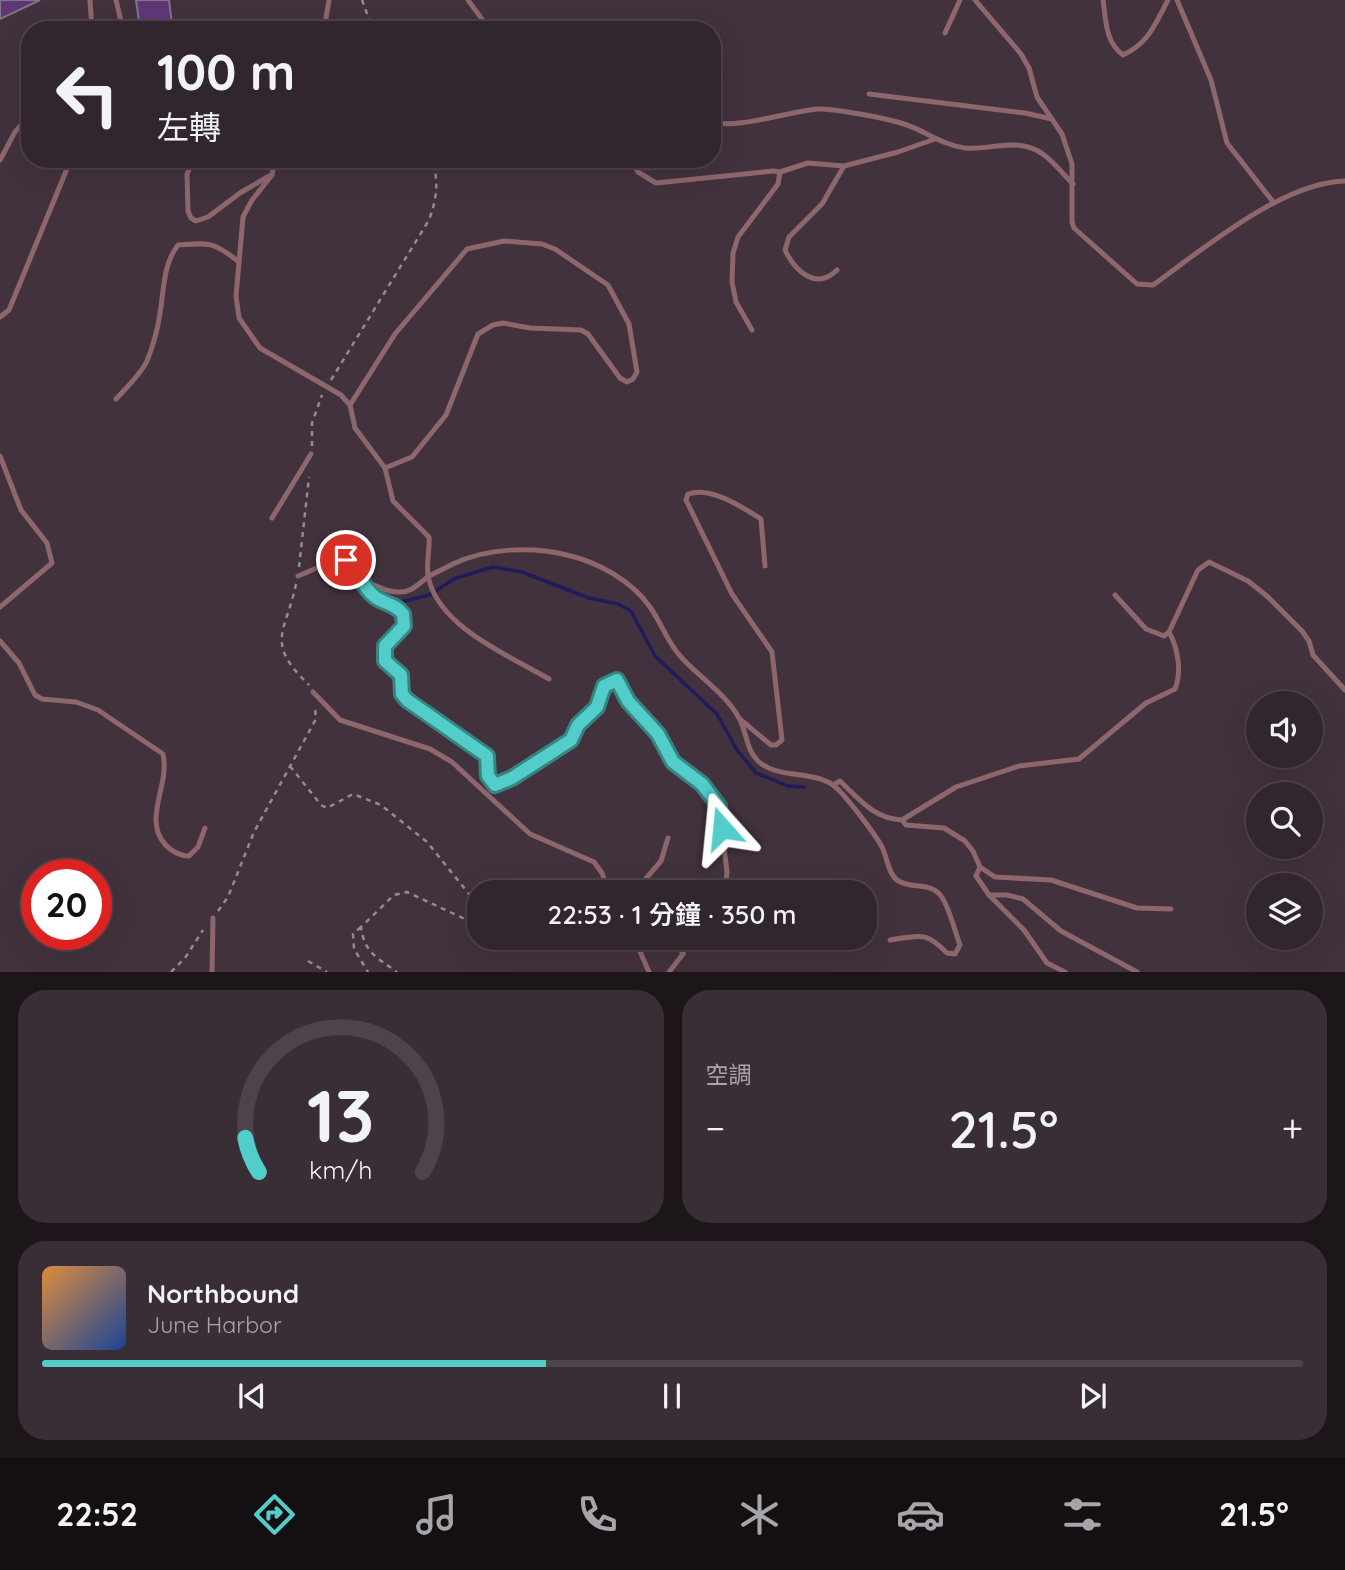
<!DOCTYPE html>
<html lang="zh-TW">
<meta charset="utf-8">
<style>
body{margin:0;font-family:Quicksand,"Noto Sans TC",sans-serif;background:#3a2e36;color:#f1f3f6;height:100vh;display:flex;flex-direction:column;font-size:26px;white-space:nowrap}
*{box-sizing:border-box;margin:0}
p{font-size:23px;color:#a8a5aa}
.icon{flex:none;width:38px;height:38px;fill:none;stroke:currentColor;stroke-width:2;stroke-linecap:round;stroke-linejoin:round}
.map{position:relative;height:972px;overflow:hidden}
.drawer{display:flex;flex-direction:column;gap:18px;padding:18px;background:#1c1519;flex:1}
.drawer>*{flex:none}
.top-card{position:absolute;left:21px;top:21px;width:700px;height:147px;border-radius:28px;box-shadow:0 7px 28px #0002,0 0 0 2px #4d434a;background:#32262e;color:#f1f3f6;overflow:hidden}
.fabs{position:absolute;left:1246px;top:691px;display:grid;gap:14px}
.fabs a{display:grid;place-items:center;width:77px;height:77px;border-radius:50%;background:#32262e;box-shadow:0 7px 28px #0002,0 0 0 2px #4d434a;font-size:35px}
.speed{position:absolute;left:21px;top:859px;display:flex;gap:14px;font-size:35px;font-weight:700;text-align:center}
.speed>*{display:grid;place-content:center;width:91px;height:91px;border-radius:50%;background:#32262e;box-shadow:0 7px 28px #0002,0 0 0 2px #4d434a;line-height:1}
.speed .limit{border:10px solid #d22;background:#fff;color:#111}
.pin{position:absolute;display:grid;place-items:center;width:60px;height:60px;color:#fff;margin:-30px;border:4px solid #fff;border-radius:50%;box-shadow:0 2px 7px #0007}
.me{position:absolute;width:77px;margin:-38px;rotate:342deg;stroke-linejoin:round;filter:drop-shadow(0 0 5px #0008)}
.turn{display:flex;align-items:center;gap:24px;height:147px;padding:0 21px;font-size:32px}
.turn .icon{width:91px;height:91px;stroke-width:2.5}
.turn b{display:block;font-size:49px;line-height:60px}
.big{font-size:52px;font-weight:600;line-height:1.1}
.drawer .card{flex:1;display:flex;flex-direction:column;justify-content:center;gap:10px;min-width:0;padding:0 24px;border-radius:28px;background:#3a2e36}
.drawer .dial{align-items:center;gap:0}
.dial svg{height:182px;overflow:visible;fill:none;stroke:#4d434a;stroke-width:7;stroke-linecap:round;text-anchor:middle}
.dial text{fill:#f1f3f6;stroke:none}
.song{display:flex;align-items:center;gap:21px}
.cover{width:84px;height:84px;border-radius:10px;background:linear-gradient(135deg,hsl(30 70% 55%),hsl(220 70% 35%))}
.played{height:7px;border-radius:4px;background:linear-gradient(90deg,#53cdca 40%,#4d434a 40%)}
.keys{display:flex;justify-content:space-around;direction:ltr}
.heat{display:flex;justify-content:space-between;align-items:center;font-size:38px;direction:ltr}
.drawer .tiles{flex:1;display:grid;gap:18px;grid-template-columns:1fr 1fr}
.card:last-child{grid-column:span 2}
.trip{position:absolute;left:467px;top:880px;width:410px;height:70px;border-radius:28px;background:#32262e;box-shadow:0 7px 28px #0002,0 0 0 2px #4d434a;font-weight:600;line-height:70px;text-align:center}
.dock{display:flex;height:112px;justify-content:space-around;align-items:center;background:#140f12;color:#a8a5aa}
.dock .icon{width:49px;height:49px}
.dock .active{color:#53cdca}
.dock b{font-size:32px;color:#f1f3f6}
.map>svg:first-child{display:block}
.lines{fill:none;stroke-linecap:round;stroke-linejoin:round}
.stream{stroke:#211a5c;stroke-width:3.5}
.building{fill:#5f3779;stroke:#7f7687;stroke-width:2}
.path{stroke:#978992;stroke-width:2.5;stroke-dasharray:5 5;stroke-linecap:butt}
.service{stroke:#8e676d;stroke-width:5}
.route-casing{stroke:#368583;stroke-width:18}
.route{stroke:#53cdca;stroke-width:12}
</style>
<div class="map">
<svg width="1345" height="972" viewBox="0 0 1345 972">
<rect width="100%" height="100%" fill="#42323d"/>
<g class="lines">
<polyline class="stream" points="401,602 429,595 456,578 493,567 522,572 589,598 618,604 631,611 655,656 717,714 737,750 756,773 788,786 804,787"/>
</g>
<g class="building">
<polygon points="0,0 40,0 0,19"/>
<polygon points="136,0 169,0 172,25 140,29"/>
</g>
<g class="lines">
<g class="path">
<polyline points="362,0 373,30"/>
<path d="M 331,380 L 429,220 C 437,198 439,182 432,159"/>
<polyline points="312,446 312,423 322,395"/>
<polyline points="299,567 309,477"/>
<path d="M 296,584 C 286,633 264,642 309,685"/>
<path d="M 290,766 L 321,805 L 327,808 L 353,794 L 381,805 L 427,842 L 469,894 L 476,918 L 467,920 L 407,892 L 394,895 L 361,927 C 364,953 378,958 397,972"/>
<polyline points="218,911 228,897 254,832 316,719 315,708"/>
<polyline points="361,927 353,934 354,949 368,972"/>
<polyline points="308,961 327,972"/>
<polyline points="171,972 185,958 203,930"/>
</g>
<g class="service">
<polyline points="90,0 92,30"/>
<polyline points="116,0 123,30"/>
<polyline points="468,0 490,30"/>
<path d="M 975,0 L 1021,54 L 1029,68 L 1037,97 L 1062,134 L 1072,164 L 1072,222 L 1074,228 L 1137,284 L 1153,285 C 1203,249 1283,182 1345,181"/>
<path d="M 1103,0 C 1106,20 1105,42 1123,55 C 1149,43 1155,24 1168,0"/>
<polyline points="1177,0 1211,80 1227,143 1274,203"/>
<polyline points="324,30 329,0"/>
<polyline points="945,33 960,0"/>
<polyline points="712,91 719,85"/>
<polyline points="869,94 1025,113 1052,119"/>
<path d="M 712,121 C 731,131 791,111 817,109 C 833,108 884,118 901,123 C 923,129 941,145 965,148 C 985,150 1009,141 1028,147 C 1047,152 1059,170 1073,184"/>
<polyline points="194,159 187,174 188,211 191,218 196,221 208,217 240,193 269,176"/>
<path d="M 275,159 L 272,175 L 252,200 L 243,217 L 236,296 L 239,318 L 260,348 L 341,395 L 350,405 L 355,428 L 385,468 L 393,501 L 429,537 C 430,550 425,568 429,580 C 441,628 510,656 549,679"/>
<polyline points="631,159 638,172 656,183 773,171 780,172 778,184 738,237 733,253 732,282 736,302 752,330"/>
<polyline points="0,160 15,132 30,114"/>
<polyline points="844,166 898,152 935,139"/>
<path d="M 780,172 L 808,163 L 844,166 L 822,204 L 789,237 L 785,250 C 795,271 816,291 837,270"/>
<polyline points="0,317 9,310 71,159"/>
<path d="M 116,399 C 127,387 140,375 147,361 C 153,346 158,328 160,313 C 164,290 163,264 178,245 C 210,243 213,241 239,262"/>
<polyline points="350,405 395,334 467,249 504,241 542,244 555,249 608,285 629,324 637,372 633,379 627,382 620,378 588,334 581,330 530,328 503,323 493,325 478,334 446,415 412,457 385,468"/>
<polyline points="0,456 21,510 47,543 52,563 0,607"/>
<polyline points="272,518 311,454"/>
<polyline points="298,576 338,559 346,560 353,565 373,596 400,609 403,614 404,626 385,646 385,661 401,675 403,694 407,700 487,756 488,776 495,784 512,778 571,740 578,725 597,707 604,686 617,680 628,701 658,734 673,762 703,784 719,806 727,872 725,892"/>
<path d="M 359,576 C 368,583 386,592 398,592 C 412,593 419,583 429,576 C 437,572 445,568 453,564 C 486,548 532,546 567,555 C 598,562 632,581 650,607 C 662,624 667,642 681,657 C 699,677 726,694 739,718 C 747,732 746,750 758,761 C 777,779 811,770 833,785 C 844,793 875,834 882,847 C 887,857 888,873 897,880 C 910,890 930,881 941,896 C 949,906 955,932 960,945 L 955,954 L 947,953 C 925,930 919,936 890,940"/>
<polyline points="1169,632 1198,570 1209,562 1248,581 1268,597 1302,631 1309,641 1313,655 1345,690"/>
<path d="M 0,641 L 19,663 L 35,695 L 42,699 L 76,702 L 98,710 L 163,754 C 168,777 156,797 156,820 C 156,839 170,855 189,856 L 198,847 L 205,828"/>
<polyline points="313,692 340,720 430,749 452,762 530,834 594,862 602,873 609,892"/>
<path d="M 741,720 L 771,745 L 776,745 L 782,740 L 772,652 L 732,594 L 686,500 L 688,494 C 711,486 742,507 761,519 L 765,566"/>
<path d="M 833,785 L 840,781 C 859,799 874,819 902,820 L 906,825 L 944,828 L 965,841 L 973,851 L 980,867 L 976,876 L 989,895 L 1024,930 L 1047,963 L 1065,972"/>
<path d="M 902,820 L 956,787 L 1019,766 L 1079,759 L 1146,703 L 1175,689 C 1182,672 1178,648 1169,632 L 1164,636 L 1146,629 L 1115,595"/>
<polyline points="980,867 995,877 1051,880 1137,908 1171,909"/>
<polyline points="640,892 643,882 661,861 668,838"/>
<polyline points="989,895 1007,895 1023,899 1061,931 1137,972"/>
<polyline points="634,938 649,972"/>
<polyline points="674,938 683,954"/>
<polyline points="212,972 213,918"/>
<polyline points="669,972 683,954 686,938"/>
</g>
</g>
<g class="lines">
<defs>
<path id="route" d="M 346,560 C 359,568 361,587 374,596 C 383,604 395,603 403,614 L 404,626 L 385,646 L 385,661 L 401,675 L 402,694 L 407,700 L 487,756 L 488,776 L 495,785 L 512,778 L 571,740 L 578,725 L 597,707 L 604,686 L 617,680 L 628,701 L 658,734 L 673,762 L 702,784 L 719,806 L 722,828"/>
</defs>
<use href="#route" class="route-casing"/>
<use href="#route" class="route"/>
</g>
</svg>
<div class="fabs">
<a><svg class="icon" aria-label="sound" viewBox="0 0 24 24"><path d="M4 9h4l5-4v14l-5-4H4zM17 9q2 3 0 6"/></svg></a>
<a><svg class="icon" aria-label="search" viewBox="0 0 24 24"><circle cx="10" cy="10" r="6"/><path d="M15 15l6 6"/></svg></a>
<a><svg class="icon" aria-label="layers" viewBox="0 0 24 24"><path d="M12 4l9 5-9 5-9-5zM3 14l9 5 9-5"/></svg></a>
</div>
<div class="speed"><div class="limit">20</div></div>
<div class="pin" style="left:346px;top:560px;background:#d93025"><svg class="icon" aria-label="arrive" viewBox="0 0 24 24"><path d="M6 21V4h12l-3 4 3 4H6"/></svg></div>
<svg class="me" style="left:722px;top:828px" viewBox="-20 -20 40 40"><path d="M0-17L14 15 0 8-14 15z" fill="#53cdca" stroke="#fff" stroke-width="4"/></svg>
<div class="trip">22:53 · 1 分鐘 · 350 m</div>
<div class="top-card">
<div class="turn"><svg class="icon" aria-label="left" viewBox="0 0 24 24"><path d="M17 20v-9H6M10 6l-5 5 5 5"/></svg><div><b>100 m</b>左轉</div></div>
</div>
</div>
<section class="drawer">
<div class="tiles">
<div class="card dial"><svg viewBox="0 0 100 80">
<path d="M14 69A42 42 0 1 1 86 69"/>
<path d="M14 69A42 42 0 0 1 8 54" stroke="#53cdca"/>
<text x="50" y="56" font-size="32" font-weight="700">13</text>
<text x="50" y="72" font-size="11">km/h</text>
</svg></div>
<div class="card"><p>空調</p>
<div class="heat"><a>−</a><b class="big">21.5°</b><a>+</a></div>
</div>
<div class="card">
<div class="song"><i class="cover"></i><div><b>Northbound</b><p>June Harbor</p></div></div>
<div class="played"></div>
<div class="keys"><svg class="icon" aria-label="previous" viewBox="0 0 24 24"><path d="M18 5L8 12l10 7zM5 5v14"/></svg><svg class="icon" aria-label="pause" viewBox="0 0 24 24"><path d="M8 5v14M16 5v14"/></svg><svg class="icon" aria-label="next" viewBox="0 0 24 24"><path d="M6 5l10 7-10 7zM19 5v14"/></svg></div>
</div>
</div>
</section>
<nav class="dock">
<b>22:52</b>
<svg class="icon active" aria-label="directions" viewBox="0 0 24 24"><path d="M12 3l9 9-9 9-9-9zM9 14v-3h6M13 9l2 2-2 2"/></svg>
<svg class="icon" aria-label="music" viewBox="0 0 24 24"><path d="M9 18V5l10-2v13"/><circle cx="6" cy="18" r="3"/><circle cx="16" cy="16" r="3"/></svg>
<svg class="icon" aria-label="phone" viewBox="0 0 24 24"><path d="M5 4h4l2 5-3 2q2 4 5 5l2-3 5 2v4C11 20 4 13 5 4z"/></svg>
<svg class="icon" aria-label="climate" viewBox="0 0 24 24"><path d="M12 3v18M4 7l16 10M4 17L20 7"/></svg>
<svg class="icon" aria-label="car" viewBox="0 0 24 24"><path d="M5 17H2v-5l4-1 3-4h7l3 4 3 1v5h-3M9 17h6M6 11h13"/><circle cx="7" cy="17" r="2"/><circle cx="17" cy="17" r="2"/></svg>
<svg class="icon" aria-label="filters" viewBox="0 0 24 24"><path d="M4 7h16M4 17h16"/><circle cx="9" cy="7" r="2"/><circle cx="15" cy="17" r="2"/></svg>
<b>21.5°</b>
</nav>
